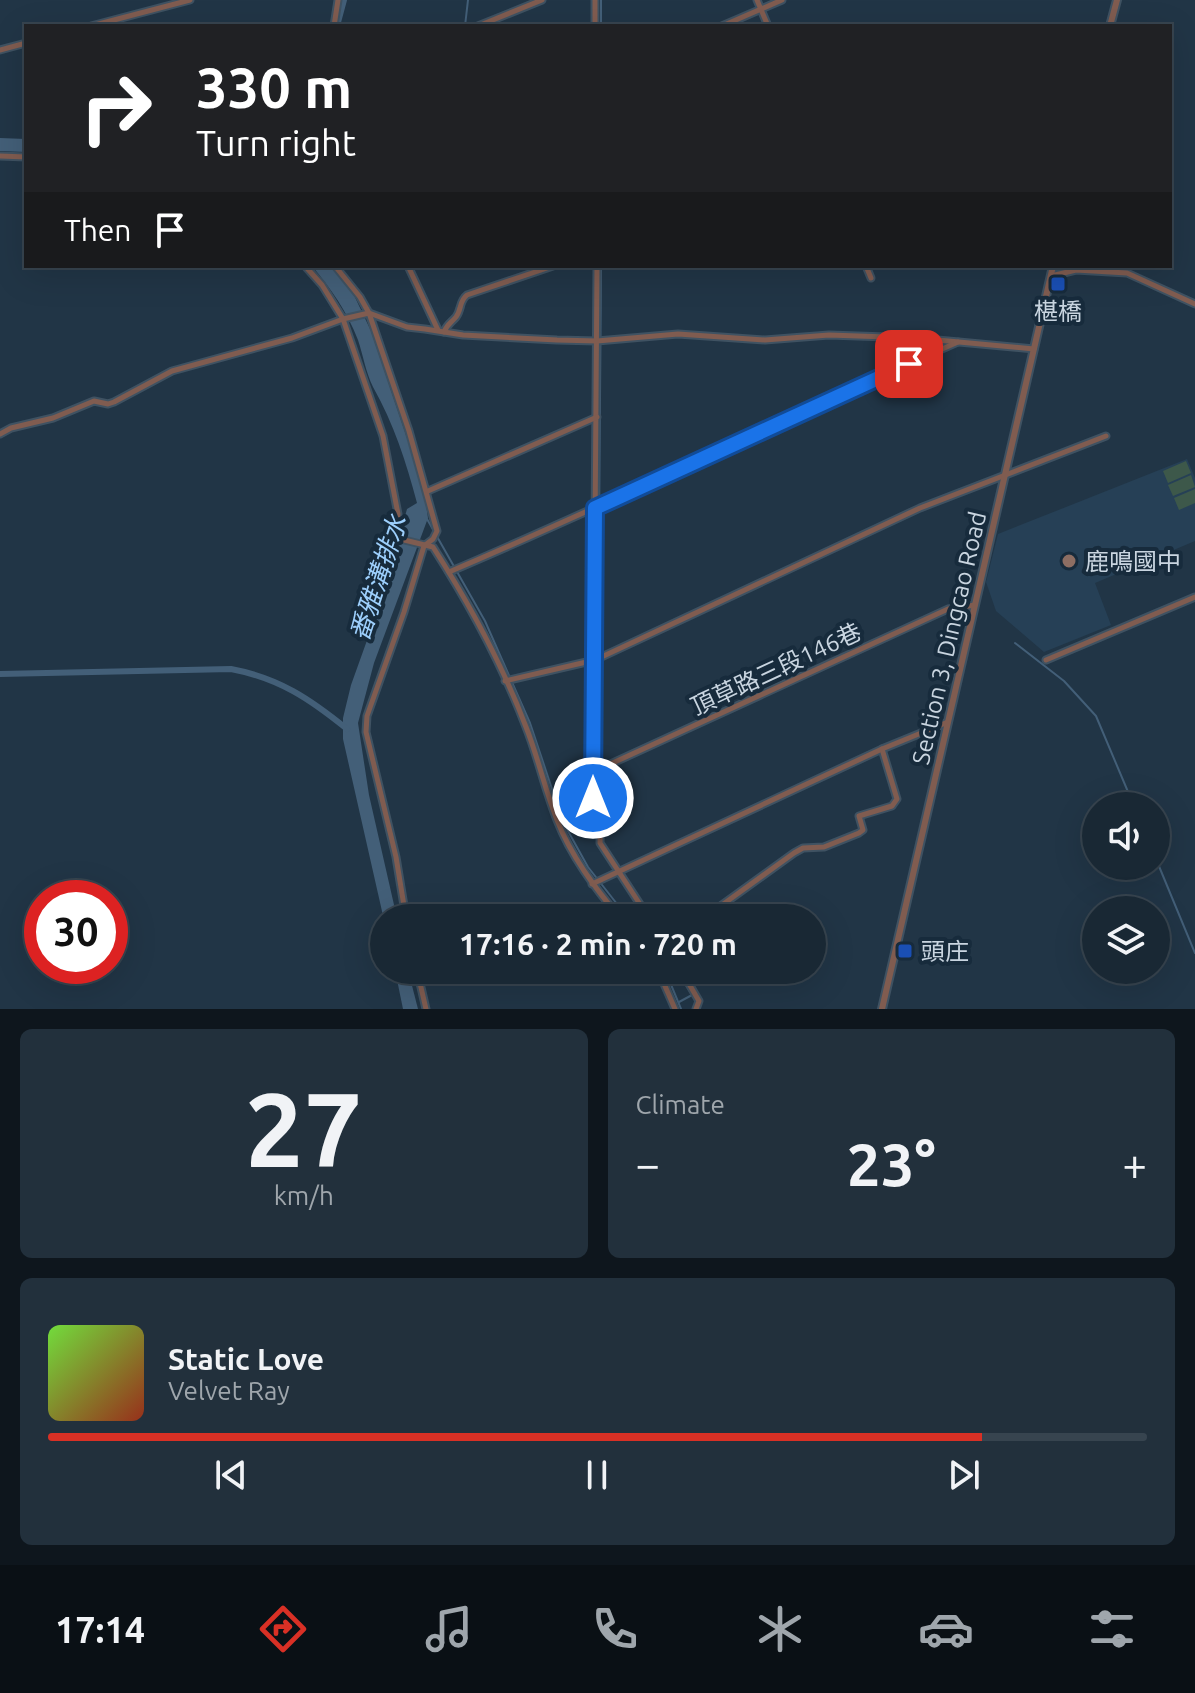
<!DOCTYPE html>
<meta charset="utf-8">
<style>
body{margin:0;font-family:Ubuntu,"Noto Sans TC",sans-serif;background:#22303c;color:#f1f3f6;height:100vh;display:flex;flex-direction:column;font-size:30px;white-space:nowrap}
*{box-sizing:border-box;margin:0}
p{font-size:26px;color:#9fa6ac}
.icon{flex:none;width:44px;height:44px;fill:none;stroke:currentColor;stroke-width:2;stroke-linecap:round;stroke-linejoin:round}
.map{position:relative;height:1009px;overflow:hidden}
.details{display:flex;flex-direction:column;gap:20px;padding:20px;background:#0e161d;flex:1}
.details>*{flex:none}
.guide{position:absolute;left:24px;top:24px;width:1148px;height:244px;border-radius:0px;box-shadow:0 8px 32px #0002,0 0 0 2px #37444f;background:#202124;color:#fff;overflow:hidden}
.buttons{position:absolute;left:1082px;top:792px;display:grid;gap:16px}
.buttons a{display:grid;place-items:center;width:88px;height:88px;border-radius:50%;background:#192834;box-shadow:0 8px 32px #0002,0 0 0 2px #37444f;font-size:40px}
.speed{position:absolute;left:24px;top:880px;display:flex;gap:16px;font-size:40px;font-weight:700;text-align:center}
.speed>*{display:grid;place-content:center;width:104px;height:104px;border-radius:50%;background:#192834;box-shadow:0 8px 32px #0002,0 0 0 2px #37444f;line-height:1}
.speed .limit{border:12px solid #d22;background:#fff;color:#111}
.pin{position:absolute;display:grid;place-items:center;width:68px;height:68px;color:#fff;margin:-34px;border-radius:16px;box-shadow:0 4px 12px #0006}
.me{position:absolute;width:88px;margin:-44px;rotate:0deg;stroke-linejoin:round;filter:drop-shadow(0 0 6px #0008)}
.turn{display:flex;align-items:center;gap:28px;height:168px;padding:0 40px;font-size:36px}
.turn .icon{width:104px;height:104px;stroke-width:2.5}
.turn b{display:block;font-size:56px;line-height:68px}
.then{display:flex;align-items:center;height:76px;padding:0 40px;background:#0003;gap:16px;font-size:30px}
.big{font-size:60px;font-weight:700;line-height:1.1}
.details .card{flex:1;display:flex;flex-direction:column;justify-content:center;gap:12px;min-width:0;padding:0 28px;border-radius:12px;background:#22303c}
.details .dial{align-items:center;gap:0}
.dial b{font-size:104px;line-height:1}
.song{display:flex;align-items:center;gap:24px}
.cover{width:96px;height:96px;border-radius:12px;background:linear-gradient(135deg,hsl(100 70% 55%),hsl(10 70% 35%))}
.played{height:8px;border-radius:4px;background:linear-gradient(90deg,#d93025 85%,#37444f 85%)}
.keys{display:flex;justify-content:space-around;direction:ltr}
.heat{display:flex;justify-content:space-between;align-items:center;font-size:44px;direction:ltr}
.details .tiles{flex:1;display:grid;gap:20px;grid-template-columns:1fr 1fr}
.card:last-child{grid-column:span 2}
.trip{position:absolute;left:370px;top:904px;width:456px;height:80px;border-radius:40px;background:#192834;box-shadow:0 8px 32px #0002,0 0 0 2px #37444f;font-weight:700;line-height:80px;text-align:center}
.dock{display:flex;height:128px;justify-content:space-around;align-items:center;background:#0a1015;color:#9fa6ac}
.dock .icon{width:56px;height:56px}
.dock .on{color:#d93025}
.dock b{font-size:36px;color:#f1f3f6}
.map>svg:first-child{display:block}
.built{fill:#264056}
.green{fill:#3d584a}
.water{fill:#435f78}
.lines{fill:none;stroke-linecap:round;stroke-linejoin:round}
.stream{stroke:#435f78;stroke-width:2}
.canal{stroke:#435f78;stroke-width:6}
.minor-casing{stroke:#3f5262;stroke-width:9}
.tertiary-casing{stroke:#3f5262;stroke-width:10}
.minor{stroke:#805c50;stroke-width:5}
.tertiary{stroke:#805c50;stroke-width:6}
.route-casing{stroke:#114b97;stroke-width:20}
.route{stroke:#1a73e8;stroke-width:14}
.transit-dot{fill:#1a4fb4;stroke:#172b3c;stroke-width:3}
.education-dot{fill:#8d6e63;stroke:#172b3c;stroke-width:3}
.labels{text-anchor:middle;dominant-baseline:central;stroke-width:8;stroke-linejoin:round;paint-order:stroke}
.poi-label{font-size:24px;fill:#c9d5e0;stroke:#172b3c;text-anchor:start}
.street-label{font-size:24px;fill:#c9d5e0;stroke:#172b3c}
.water-label{font-size:26px;font-style:italic;fill:#9dcffc;stroke:#172b3c}
</style>
<div class="map">
<svg width="1195" height="1009" viewBox="0 0 1195 1009">
<rect width="100%" height="100%" fill="#213546"/>
<polygon class="built" points="1187,459 1195,478 1195,541 1095,583 1111,625 1044,652 996,611 986,582 998,534"/>
<g class="green">
<polygon points="1186,461 1191,473 1168,483 1163,471"/>
<polygon points="1191,475 1195,487 1173,496 1168,485"/>
<polygon points="1195,489 1195,503 1179,510 1174,498"/>
</g>
<g class="water">
<polygon points="0,138 26,139 26,152 0,151"/>
<path d="M 312,266 L 330,266 L 353,293 L 371,331 L 409,444 L 425,497 L 428,518 L 374,663 L 358,723 L 369,795 L 397,918 L 384,918 L 384,920 L 343,739 L 343,718 L 351,685 L 384,593 L 407,509 L 417,503 C 406,462 394,424 373,387 C 366,373 363,355 358,340 C 347,311 331,289 312,266 Z"/>
<polygon points="395,970 408,970 418,1009 403,1009"/>
</g>
<g class="lines">
<g class="stream">
<polyline points="601,0 601,26"/>
<polyline points="465,26 468,0"/>
<polyline points="427,519 485,621 530,723 563,822 588,867 628,918"/>
<polyline points="1015,643 1064,681 1096,716 1134,806"/>
<polyline points="597,797 601,266"/>
<polyline points="597,803 599,844"/>
<polyline points="1156,859 1195,953"/>
<polyline points="632,897 645,918"/>
<polyline points="665,970 681,1009"/>
<polyline points="677,970 692,995 679,1002"/>
</g>
<g class="canal">
<polyline points="337,26 344,0"/>
<path d="M 0,674 L 231,669 C 279,678 310,699 347,729"/>
</g>
<defs>
<g id="minor">
<polyline points="595,0 595,26"/>
<polyline points="757,0 768,26"/>
<polyline points="91,26 190,0"/>
<polyline points="334,26 338,0"/>
<polyline points="478,26 542,0"/>
<polyline points="722,26 782,0"/>
<polyline points="0,50 26,43"/>
<polyline points="0,156 26,157"/>
<path d="M 305,266 L 322,285 L 343,319 L 383,436 L 398,514 L 396,538 L 433,547 C 469,603 502,664 526,727 C 538,757 545,790 557,820 C 571,856 595,888 620,918"/>
<polyline points="335,266 360,297 369,313 409,431 437,531 433,539 424,546 404,612 367,716 366,732 396,857 406,918"/>
<polyline points="408,266 438,330"/>
<polyline points="597,266 593,798 601,803 600,843 649,918"/>
<polyline points="866,266 871,278"/>
<polyline points="1051,276 1076,270 1127,273 1195,304"/>
<path d="M 444,332 C 447,324 451,323 456,317 C 462,309 459,301 467,295 L 553,266"/>
<polyline points="0,434 11,428 53,418 94,401 108,404 114,402 172,371 292,338 343,319 369,313 407,327 425,329 463,335 557,340 597,341 678,334 765,340 829,335 916,338 1034,349"/>
<polyline points="428,491 597,417"/>
<path d="M 449,572 C 621,499 788,417 958,342"/>
<polyline points="1046,660 1195,597"/>
<polyline points="505,681 595,660 920,508 1106,436"/>
<polyline points="593,772 948,609 975,605"/>
<polyline points="592,884 882,749 948,722"/>
<polyline points="704,918 794,853 803,848 824,847 859,833 863,830 859,816 892,806 897,799 882,749"/>
<polyline points="417,970 426,1009"/>
<polyline points="658,970 675,1009"/>
<polyline points="681,970 699,1001 696,1009"/>
</g>
<g id="tertiary">
<polyline points="1110,26 1117,0"/>
<polyline points="882,1009 1053,266"/>
</g>
</defs>
<use href="#minor" class="minor-casing"/>
<use href="#tertiary" class="tertiary-casing"/>
<use href="#minor" class="minor"/>
<use href="#tertiary" class="tertiary"/>
</g>
<g class="lines">
<defs>
<polyline id="route" points="593,798 595,508 909,364"/>
</defs>
<use href="#route" class="route-casing"/>
<use href="#route" class="route"/>
</g>
<g class="transit-dot">
<rect x="1050" y="276" width="16" height="16" rx="4"/>
<rect x="897" y="943" width="16" height="16" rx="4"/>
</g>
<circle class="education-dot" cx="1069" cy="561" r="8"/>
<g class="labels">
<g class="poi-label">
<text x="1058" y="311" text-anchor="middle">椹橋</text>
<text x="1085" y="561">鹿鳴國中</text>
<text x="921" y="951">頭庄</text>
</g>
<g class="street-label">
<text transform="translate(949 638) rotate(-77)">Section 3, Dingcao Road</text>
<text transform="translate(776 669) rotate(-25)">頂草路三段146巷</text>
</g>
<g class="water-label">
<text transform="translate(378 578) rotate(-72)">番雅溝排水</text>
</g>
</g>
</svg>
<div class="buttons">
<a><svg class="icon" aria-label="sound" viewBox="0 0 24 24"><path d="M4 9h4l5-4v14l-5-4H4zM17 9q2 3 0 6"/></svg></a>
<a><svg class="icon" aria-label="layers" viewBox="0 0 24 24"><path d="M12 4l9 5-9 5-9-5zM3 14l9 5 9-5"/></svg></a>
</div>
<div class="speed"><div class="limit">30</div></div>
<div class="pin" style="left:909px;top:364px;background:#d93025"><svg class="icon" aria-label="arrive" viewBox="0 0 24 24"><path d="M6 21V4h12l-3 4 3 4H6"/></svg></div>
<svg class="me" style="left:593px;top:798px" viewBox="-20 -20 40 40"><circle r="17" fill="#1a73e8" stroke="#fff" stroke-width="3"/><path d="M0-11L8 9 0 5-8 9z" fill="#fff"/></svg>
<div class="trip">17:16 · 2 min · 720 m</div>
<div class="guide">
<div class="turn"><svg class="icon" aria-label="right" viewBox="0 0 24 24"><path d="M7 20v-9h11M14 6l5 5-5 5"/></svg><div><b>330 m</b>Turn right</div></div>
<div class="then">Then<svg class="icon" aria-label="arrive" viewBox="0 0 24 24"><path d="M6 21V4h12l-3 4 3 4H6"/></svg></div>
</div>
</div>
<section class="details">
<div class="tiles">
<div class="card dial"><b>27</b><p>km/h</p></div>
<div class="card"><p>Climate</p>
<div class="heat"><a>−</a><b class="big">23°</b><a>+</a></div>
</div>
<div class="card">
<div class="song"><i class="cover"></i><div><b>Static Love</b><p>Velvet Ray</p></div></div>
<div class="played"></div>
<div class="keys"><svg class="icon" aria-label="previous" viewBox="0 0 24 24"><path d="M18 5L8 12l10 7zM5 5v14"/></svg><svg class="icon" aria-label="pause" viewBox="0 0 24 24"><path d="M8 5v14M16 5v14"/></svg><svg class="icon" aria-label="next" viewBox="0 0 24 24"><path d="M6 5l10 7-10 7zM19 5v14"/></svg></div>
</div>
</div>
</section>
<nav class="dock">
<b>17:14</b>
<svg class="icon on" aria-label="directions" viewBox="0 0 24 24"><path d="M12 3l9 9-9 9-9-9zM9 14v-3h6M13 9l2 2-2 2"/></svg>
<svg class="icon" aria-label="music" viewBox="0 0 24 24"><path d="M9 18V5l10-2v13"/><circle cx="6" cy="18" r="3"/><circle cx="16" cy="16" r="3"/></svg>
<svg class="icon" aria-label="phone" viewBox="0 0 24 24"><path d="M5 4h4l2 5-3 2q2 4 5 5l2-3 5 2v4C11 20 4 13 5 4z"/></svg>
<svg class="icon" aria-label="climate" viewBox="0 0 24 24"><path d="M12 3v18M4 7l16 10M4 17L20 7"/></svg>
<svg class="icon" aria-label="car" viewBox="0 0 24 24"><path d="M5 17H2v-5l4-1 3-4h7l3 4 3 1v5h-3M9 17h6M6 11h13"/><circle cx="7" cy="17" r="2"/><circle cx="17" cy="17" r="2"/></svg>
<svg class="icon" aria-label="filters" viewBox="0 0 24 24"><path d="M4 7h16M4 17h16"/><circle cx="9" cy="7" r="2"/><circle cx="15" cy="17" r="2"/></svg>
</nav>
